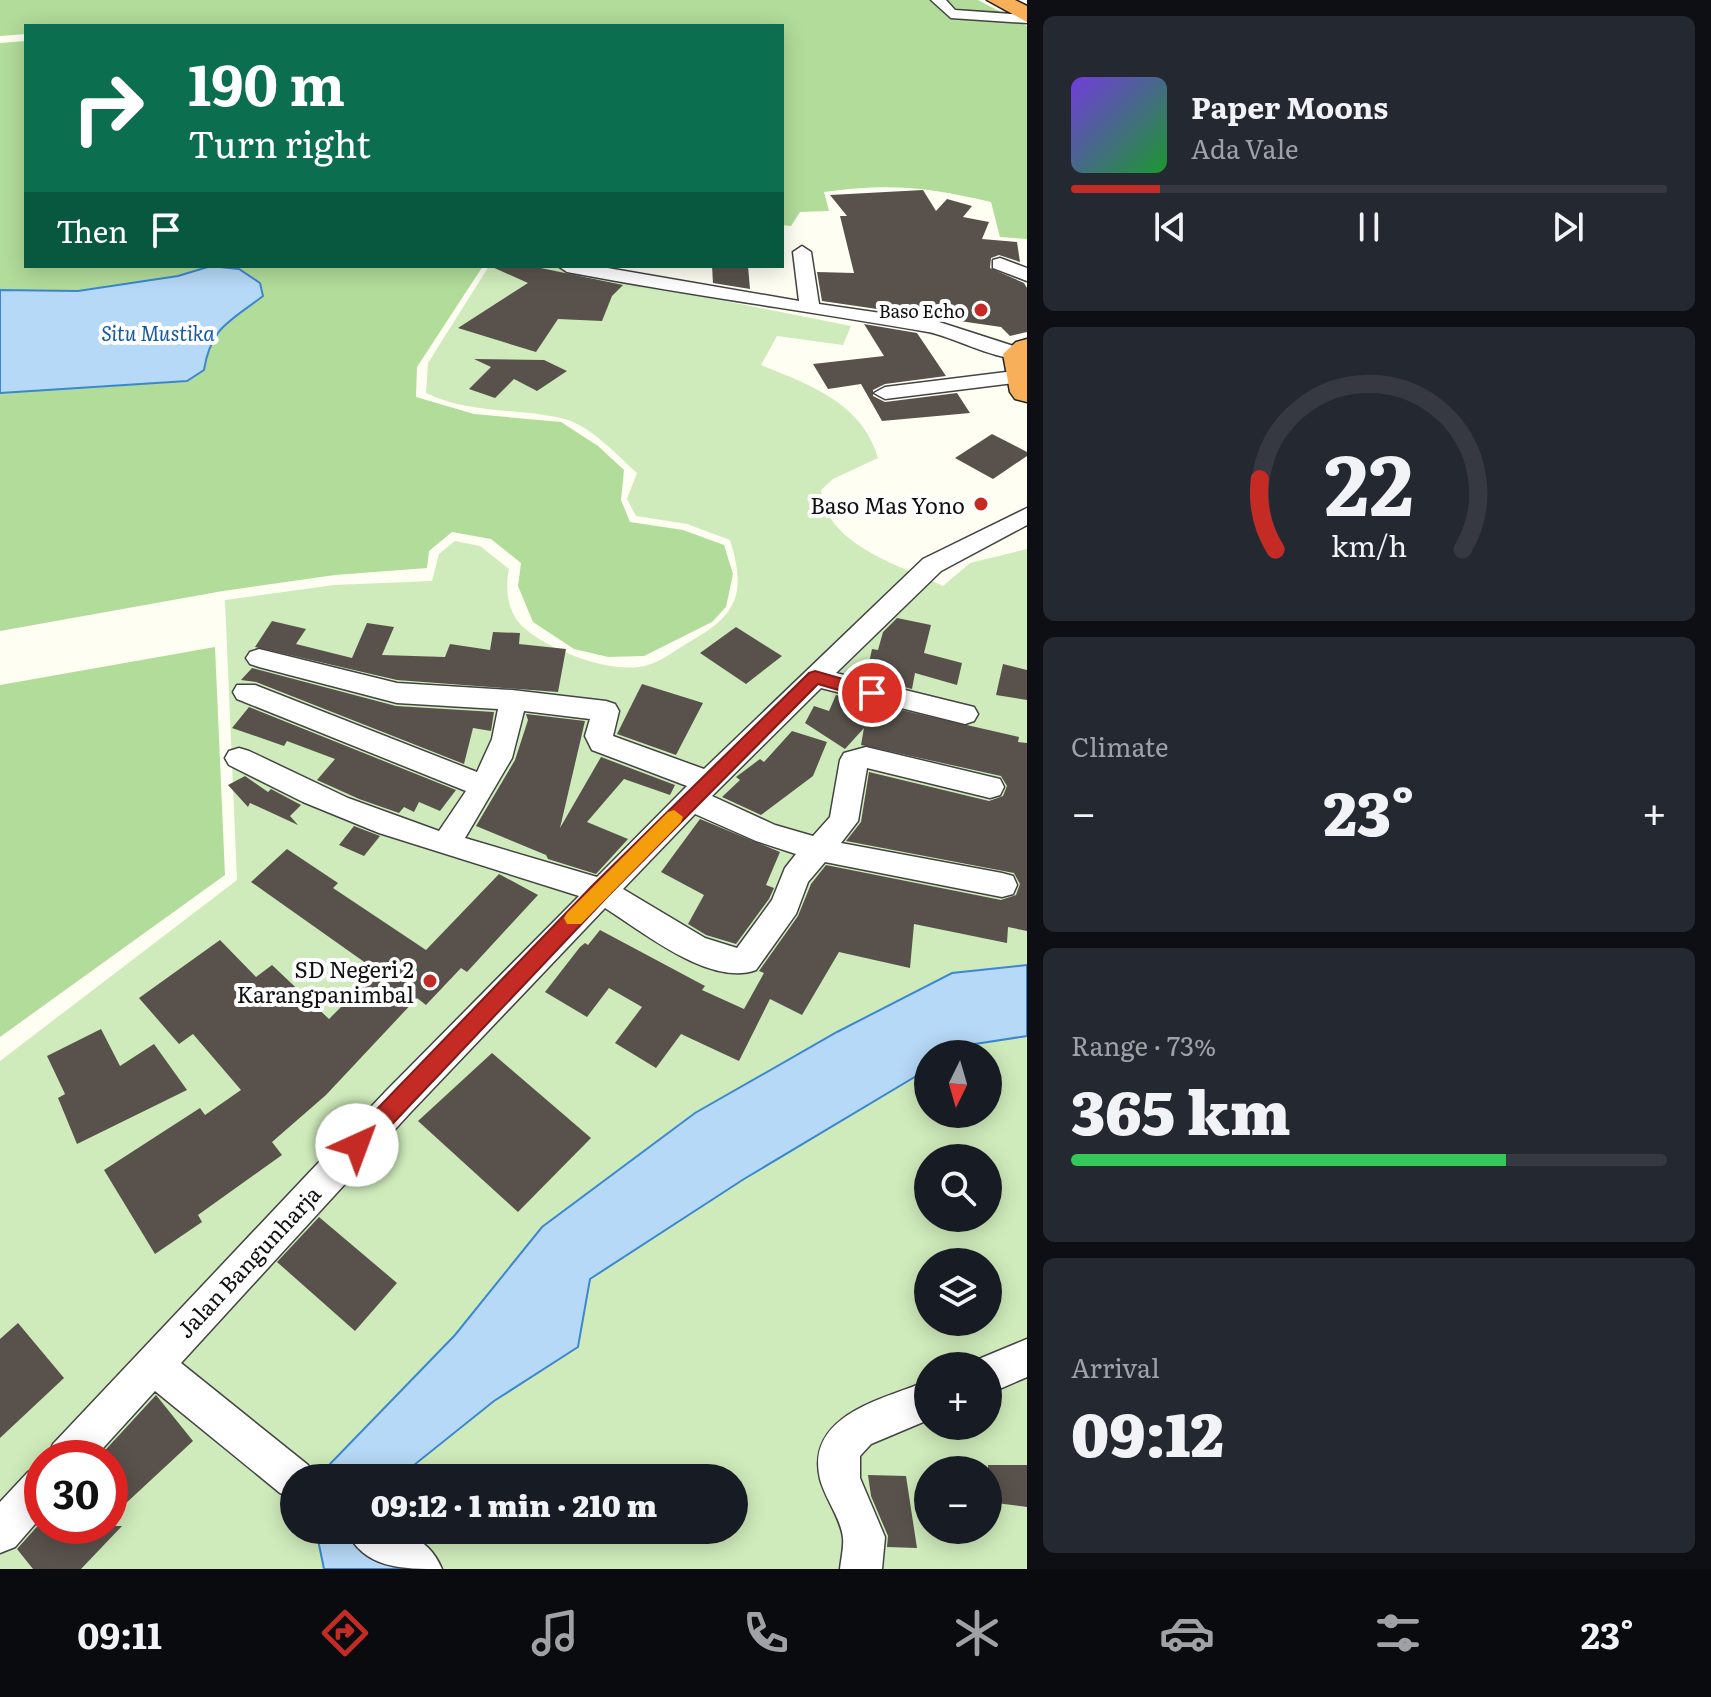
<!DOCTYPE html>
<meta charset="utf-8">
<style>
body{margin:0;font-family:Literata,serif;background:#242831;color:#f1f3f6;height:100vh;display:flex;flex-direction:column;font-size:30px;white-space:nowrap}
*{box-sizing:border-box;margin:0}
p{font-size:26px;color:#9ea1a6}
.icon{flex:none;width:44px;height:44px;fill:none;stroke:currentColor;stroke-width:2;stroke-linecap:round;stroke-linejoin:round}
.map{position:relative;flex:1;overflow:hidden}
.details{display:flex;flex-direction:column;gap:16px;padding:16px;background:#0d0f14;width:684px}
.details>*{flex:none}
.top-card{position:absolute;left:24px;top:24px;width:760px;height:244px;border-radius:0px;box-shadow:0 4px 20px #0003;background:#0b6e4f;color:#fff;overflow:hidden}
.needle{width:52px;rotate:185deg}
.buttons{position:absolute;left:914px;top:1040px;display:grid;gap:16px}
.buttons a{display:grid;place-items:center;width:88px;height:88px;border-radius:50%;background:#171b24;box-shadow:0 4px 20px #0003;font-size:40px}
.speed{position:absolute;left:24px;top:1440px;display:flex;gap:16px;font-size:40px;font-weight:700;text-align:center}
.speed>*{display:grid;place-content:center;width:104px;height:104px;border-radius:50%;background:#171b24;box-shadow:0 4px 20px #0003;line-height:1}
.speed .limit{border:12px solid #d22;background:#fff;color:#111}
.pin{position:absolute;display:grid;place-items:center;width:68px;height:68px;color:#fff;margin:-34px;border:4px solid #fff;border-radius:50%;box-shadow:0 2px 8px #0007}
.me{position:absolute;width:88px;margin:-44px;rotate:43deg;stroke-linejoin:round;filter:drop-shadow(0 0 6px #0008)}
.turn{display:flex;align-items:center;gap:28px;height:168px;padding:0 32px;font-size:36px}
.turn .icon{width:104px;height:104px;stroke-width:2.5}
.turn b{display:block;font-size:56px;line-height:68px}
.then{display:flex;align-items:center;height:76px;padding:0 32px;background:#0003;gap:16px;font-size:30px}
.big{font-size:60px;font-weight:800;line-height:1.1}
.details .widget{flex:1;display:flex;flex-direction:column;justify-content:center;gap:12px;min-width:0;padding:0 28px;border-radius:12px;background:#242831}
.details .dial{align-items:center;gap:0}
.dial svg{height:208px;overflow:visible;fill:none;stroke:#363941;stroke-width:7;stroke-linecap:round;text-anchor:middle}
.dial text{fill:#f1f3f6;stroke:none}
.song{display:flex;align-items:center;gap:24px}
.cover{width:96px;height:96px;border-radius:12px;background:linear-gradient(135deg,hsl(260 70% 55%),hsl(130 70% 35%))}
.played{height:8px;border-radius:4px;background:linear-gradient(90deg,#c42b24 15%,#363941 15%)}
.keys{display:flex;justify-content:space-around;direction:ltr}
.heat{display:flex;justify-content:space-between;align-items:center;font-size:44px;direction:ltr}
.charge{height:12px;border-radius:6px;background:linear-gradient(90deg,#34c759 73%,#363941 0)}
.trip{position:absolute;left:280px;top:1464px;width:468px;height:80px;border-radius:40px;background:#171b24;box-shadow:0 4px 20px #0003;font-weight:800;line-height:80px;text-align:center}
.tabs{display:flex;height:128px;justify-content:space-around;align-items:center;background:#090b0e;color:#9ea1a6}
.tabs .icon{width:56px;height:56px}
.tabs .selected{color:#c42b24}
.tabs b{font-size:36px;color:#f1f3f6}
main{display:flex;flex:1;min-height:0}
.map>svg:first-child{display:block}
.green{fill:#cfebbb;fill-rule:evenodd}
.forest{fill:#b2dc9a}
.water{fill:#b6d9f7;stroke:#3c87d0;stroke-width:2}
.building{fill:#59524c}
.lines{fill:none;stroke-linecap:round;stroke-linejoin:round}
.street-casing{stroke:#434343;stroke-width:3}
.highway-casing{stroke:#212121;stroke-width:3}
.street{fill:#fff;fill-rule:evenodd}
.highway{fill:#f7af59;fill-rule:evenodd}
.route{fill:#c42b24;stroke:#7f1c17;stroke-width:2}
.slow{fill:#f59e0b}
.poi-dot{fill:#c42b24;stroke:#fff;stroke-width:3}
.labels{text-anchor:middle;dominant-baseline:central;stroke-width:8;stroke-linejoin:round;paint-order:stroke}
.far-poi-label{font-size:18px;fill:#101010;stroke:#fff;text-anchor:end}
.far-water-label{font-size:20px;font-style:italic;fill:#1559a6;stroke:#fff}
.poi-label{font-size:22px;fill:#101010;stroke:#fff;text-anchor:end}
.street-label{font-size:22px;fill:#101010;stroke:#fff}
</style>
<main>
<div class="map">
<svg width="1027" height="1569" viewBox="0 0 1027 1569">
<rect width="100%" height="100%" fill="#fffef3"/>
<path class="green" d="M 489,266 L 549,266 L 851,326 L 843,345 L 777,336 L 761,365 C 808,384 863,403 878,458 L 833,479 L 821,490 C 825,545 900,565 943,586 L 970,563 L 1027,549 L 1027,1569 L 0,1569 L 0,1061 L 237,880 L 225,600 L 334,585 L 432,581 L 439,554 L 455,541 L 480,546 L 509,569 C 505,588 507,611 522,626 C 547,650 614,676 648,665 C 663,661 678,648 691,641 C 739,614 746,592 730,540 L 687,524 L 636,516 L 627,499 L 637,473 C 616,454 589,424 561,418 C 516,408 469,414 426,393 L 428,363 ZM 928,1054 L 988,1054 L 988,1114 L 928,1114 ZM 928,1158 L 988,1158 L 988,1218 L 928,1218 ZM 928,1262 L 988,1262 L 988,1322 L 928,1322 ZM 928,1366 L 988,1366 L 988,1426 L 928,1426 ZM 42,1458 L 110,1458 L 110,1526 L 42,1526 ZM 928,1470 L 988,1470 L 988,1530 L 928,1530 ZM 294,1478 L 734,1478 L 734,1530 L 294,1530 Z"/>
<g class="forest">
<path d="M 0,0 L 978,0 L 1027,26 L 1027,239 L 1000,237 L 991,202 C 927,187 889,183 824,192 L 829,211 L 800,212 L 791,226 L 782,225 L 782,26 L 26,26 L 26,34 L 0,36 Z"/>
<polygon points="26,41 26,266 483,266 417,367 416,397 474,414 561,422 598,446 624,470 621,500 630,522 683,530 724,545 733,574 726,607 712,622 644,656 608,657 574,649 533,622 518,586 521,563 491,539 452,532 429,551 427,568 335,575 223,591 0,631 0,43"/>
<polygon points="215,647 225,875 0,1037 0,685"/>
</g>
<g class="water">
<path d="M 211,266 L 239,269 L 260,283 L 263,296 C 231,321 211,326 204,370 L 187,381 L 0,393 L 0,290 L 78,291 L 178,276 Z"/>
<polygon points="1027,965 1027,1036 975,1044 956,1054 928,1054 928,1069 744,1179 590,1279 578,1347 494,1401 414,1465 409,1478 327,1478 330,1464 455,1335 542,1227 695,1113 837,1032 952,973"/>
<polygon points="316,1530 393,1530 404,1569 324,1569"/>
</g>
<g class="building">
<polygon points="923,190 936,211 947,199 972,206 963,217 989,222 982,239 1017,242 1020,262 999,255 991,258 990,268 1024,283 1027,288 1027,332 1010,336 1001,327 822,301 817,272 854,273 840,216 847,216 830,195"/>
<polygon points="490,266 531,266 623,285 612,296 602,321 558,319 536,352 458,328 528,283"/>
<polygon points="712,266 748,266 750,289 713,283"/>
<polygon points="864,324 917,333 946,376 885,384 873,390 873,396 885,402 957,393 970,413 882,421 861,384 828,389 813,364 884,356"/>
<polygon points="474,359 544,360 567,371 537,391 514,379 495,398 469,389 491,367"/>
<polygon points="992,434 1027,452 1027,456 993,479 955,458"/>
<polygon points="897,618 931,625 924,653 962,663 957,685 915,673 912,689 866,677 872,649 878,650 883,632"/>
<polygon points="272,621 306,629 296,644 352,658 367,623 394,627 382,655 445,657 450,644 490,650 493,632 520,633 519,644 566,649 558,692 397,680 255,647"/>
<polygon points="736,627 782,656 746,684 700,653"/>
<polygon points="1003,664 1027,670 1027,700 996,695"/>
<polygon points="252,668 396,706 494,712 491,731 473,728 464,764 256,682 241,680"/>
<polygon points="642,684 703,703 676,755 617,734"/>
<polygon points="836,695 1019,737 1018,742 1027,743 1027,931 1008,927 1007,943 914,924 910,968 839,952 802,1015 770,999 739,1061 681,1034 656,1068 615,1043 642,1007 609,988 587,1017 545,992 580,947 585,943 588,945 600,930 705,986 702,990 744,1009 764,973 759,971 798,916 811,884 826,865 1001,900 1016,895 1020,884 1014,873 846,841 861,822 869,772 989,801 1003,796 1007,786 1001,776 861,745 864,728 845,749 805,723 814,706 829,711"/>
<polygon points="249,707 456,790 440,811 419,802 414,812 404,807 399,813 359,799 317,780 335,759 287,741 284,746 232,728"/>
<polygon points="526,714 585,721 560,828 601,757 675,785 670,795 624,779 587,822 628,839 596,874 548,859 546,855 476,826 515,760 528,720"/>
<polygon points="792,731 827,742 813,776 761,815 722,797 740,780 736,777 760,759 764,762"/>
<polygon points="245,776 268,792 271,789 301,805 290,816 298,825 250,803 248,807 228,785"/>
<polygon points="700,819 780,852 766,885 774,888 769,899 736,944 706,935 688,924 704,895 661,872"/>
<polygon points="354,826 380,836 364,856 339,845"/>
<polygon points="287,849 338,883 333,888 426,950 499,874 538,895 467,972 461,968 426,1005 417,998 326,1095 272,1142 282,1155 198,1215 202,1222 155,1254 104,1170 200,1108 205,1115 241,1090 193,1034 179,1044 139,998 220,940 256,977 272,965 329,1019 377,971 251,882"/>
<polygon points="101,1029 120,1066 154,1044 187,1090 77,1144 58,1098 65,1094 47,1056"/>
<polygon points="492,1053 591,1138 518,1212 418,1121"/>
<polygon points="319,1217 397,1283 355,1331 277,1262"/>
<polygon points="18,1323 64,1378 0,1438 0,1339"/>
<polygon points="156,1395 193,1441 110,1518 110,1458 98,1458"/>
<polygon points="988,1465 1027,1465 1027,1507 988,1502"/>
<polygon points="868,1475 906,1476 917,1548 887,1547 888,1536 871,1496"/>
<polygon points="42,1521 42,1526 122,1526 81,1569 33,1569 17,1549"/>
</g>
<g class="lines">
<defs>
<g id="street">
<polygon points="931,0 946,0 955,10 1027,15 1027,23 951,18"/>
<path d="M 802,246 L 811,252 L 819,304 L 936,321 L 1026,350 L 1027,357 C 1007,366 952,336 928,332 C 808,311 687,295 567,272 L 558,266 L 596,266 L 799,301 L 793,252 Z"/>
<polygon points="1000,258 1027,268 1027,281 993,268 993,260"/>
<polygon points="1022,370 1027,371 1027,381 1022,382 885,399 874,393 885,387"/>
<path d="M 1027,508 L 1027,525 L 941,571 L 836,673 L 974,707 L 978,714 L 974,721 L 965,724 L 821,688 L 712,796 L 775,825 L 813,836 L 830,817 L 840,760 L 844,753 L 866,747 L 1000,779 L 1004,787 L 1000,795 L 990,798 L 867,768 L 858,821 L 841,843 L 1002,873 L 1013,876 L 1017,885 L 1013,894 L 1002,897 L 825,862 L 808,882 L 796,914 L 756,970 C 710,987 643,932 605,908 L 410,1113 L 181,1363 L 308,1465 L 314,1478 L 294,1478 L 294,1499 L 280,1493 L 155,1391 L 94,1458 L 47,1458 L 53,1444 L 386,1091 L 579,896 L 379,833 L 303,802 L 229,765 L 225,758 L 229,751 L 239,748 L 249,751 L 348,798 L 439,831 L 466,791 L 237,699 L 233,692 L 237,685 L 255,685 L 477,772 L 492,739 L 498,709 L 397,703 L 259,667 L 250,664 L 246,658 L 250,652 L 259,649 L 397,683 L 512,690 L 606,701 L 615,704 L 619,711 L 613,736 L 704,769 L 923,559 ZM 524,711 L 590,719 L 585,736 L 592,750 L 687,786 L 597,877 L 465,838 L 512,758 ZM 695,814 L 756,841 L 796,854 L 785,868 L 772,900 L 737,948 L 705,938 L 623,889 Z"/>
<polygon points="1027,1339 1027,1377 988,1394 988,1366 972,1366 974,1361"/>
<path d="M 928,1381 L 928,1420 L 871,1444 L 860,1456 L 860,1478 L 885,1537 L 882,1569 L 840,1569 C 841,1559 844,1547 843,1538 C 841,1518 825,1499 820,1479 C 805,1415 883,1399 928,1381 Z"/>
<polygon points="42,1466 42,1516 15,1547 0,1553 0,1502 28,1472"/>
<path d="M 346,1530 C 386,1530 424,1526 442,1569 C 402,1569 364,1569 346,1530 Z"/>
</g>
<g id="highway">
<polygon points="987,0 1015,0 1027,6 1027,22"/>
<polygon points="1027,339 1027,402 1015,399 1010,392 1003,354 1016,342"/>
</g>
</defs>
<use href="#street" class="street-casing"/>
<use href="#highway" class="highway-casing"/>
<use href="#street" class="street"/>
<use href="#highway" class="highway"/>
</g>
<polygon class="route" points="815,671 878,689 881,693 872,700 818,684 607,897 365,1153 357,1156 349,1153 345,1145 349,1138 593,885 809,673"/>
<polygon class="slow" points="674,810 683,817 681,822 581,924 567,924 564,918 567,913 668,812"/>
<g class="poi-dot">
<circle cx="981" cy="310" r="8"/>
<circle cx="981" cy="504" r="8"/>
<circle cx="430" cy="981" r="8"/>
</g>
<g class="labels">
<g class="far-poi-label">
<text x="965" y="310">Baso Echo</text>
</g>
<g class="far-water-label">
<text x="158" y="332">Situ Mustika</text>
</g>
<g class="poi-label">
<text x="965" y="504">Baso Mas Yono</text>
<text x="414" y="968">SD Negeri 2<tspan x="414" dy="25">Karangpanimbal</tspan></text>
</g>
<g class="street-label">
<text transform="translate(248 1261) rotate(-47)">Jalan Bangunharja</text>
</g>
</g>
</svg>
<div class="buttons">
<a><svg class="needle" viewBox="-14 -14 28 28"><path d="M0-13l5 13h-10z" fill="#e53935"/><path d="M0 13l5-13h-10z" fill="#9ea1a6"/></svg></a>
<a><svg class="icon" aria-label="search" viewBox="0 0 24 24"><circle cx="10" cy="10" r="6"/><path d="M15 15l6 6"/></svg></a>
<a><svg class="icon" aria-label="layers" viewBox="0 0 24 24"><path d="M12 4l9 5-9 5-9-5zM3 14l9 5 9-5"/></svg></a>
<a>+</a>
<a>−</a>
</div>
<div class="speed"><div class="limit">30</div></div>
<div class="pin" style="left:872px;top:693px;background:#d93025"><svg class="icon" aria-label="arrive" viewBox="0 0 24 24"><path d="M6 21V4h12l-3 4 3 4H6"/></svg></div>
<svg class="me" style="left:357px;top:1145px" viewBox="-20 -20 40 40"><circle r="19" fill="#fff"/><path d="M0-13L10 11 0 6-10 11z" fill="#c42b24"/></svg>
<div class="trip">09:12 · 1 min · 210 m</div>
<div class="top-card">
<div class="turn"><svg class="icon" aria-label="right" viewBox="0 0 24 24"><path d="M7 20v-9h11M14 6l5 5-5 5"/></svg><div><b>190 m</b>Turn right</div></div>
<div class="then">Then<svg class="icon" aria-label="arrive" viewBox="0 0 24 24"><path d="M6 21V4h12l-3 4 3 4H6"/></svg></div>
</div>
</div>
<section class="details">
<div class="widget">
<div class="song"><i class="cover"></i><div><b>Paper Moons</b><p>Ada Vale</p></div></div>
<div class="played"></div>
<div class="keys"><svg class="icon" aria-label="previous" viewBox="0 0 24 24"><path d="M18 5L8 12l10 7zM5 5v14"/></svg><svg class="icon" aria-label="pause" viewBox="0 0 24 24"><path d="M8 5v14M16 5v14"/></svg><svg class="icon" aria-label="next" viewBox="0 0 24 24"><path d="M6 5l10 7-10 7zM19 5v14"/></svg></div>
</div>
<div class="widget dial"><svg viewBox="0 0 100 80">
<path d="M14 69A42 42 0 1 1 86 69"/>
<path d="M14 69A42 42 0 0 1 8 42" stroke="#c42b24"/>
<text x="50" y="56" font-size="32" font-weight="700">22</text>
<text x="50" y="72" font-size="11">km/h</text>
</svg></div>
<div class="widget"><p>Climate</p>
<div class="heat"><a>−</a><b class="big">23°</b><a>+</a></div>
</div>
<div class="widget"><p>Range · 73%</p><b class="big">365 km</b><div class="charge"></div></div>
<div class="widget"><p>Arrival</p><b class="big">09:12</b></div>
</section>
</main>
<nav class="tabs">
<b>09:11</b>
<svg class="icon selected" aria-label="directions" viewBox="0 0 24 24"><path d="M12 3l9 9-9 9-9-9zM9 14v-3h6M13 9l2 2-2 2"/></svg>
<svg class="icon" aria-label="music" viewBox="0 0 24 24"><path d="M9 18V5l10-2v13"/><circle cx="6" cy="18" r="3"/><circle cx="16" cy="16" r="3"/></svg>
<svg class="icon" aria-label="phone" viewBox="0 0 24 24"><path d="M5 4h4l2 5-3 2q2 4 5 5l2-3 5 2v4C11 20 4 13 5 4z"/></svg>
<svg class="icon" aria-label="climate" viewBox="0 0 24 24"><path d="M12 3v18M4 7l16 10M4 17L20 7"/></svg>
<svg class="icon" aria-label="car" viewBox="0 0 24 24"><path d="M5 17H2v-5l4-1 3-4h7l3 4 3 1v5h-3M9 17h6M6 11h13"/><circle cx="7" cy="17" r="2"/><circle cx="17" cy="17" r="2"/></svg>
<svg class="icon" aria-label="filters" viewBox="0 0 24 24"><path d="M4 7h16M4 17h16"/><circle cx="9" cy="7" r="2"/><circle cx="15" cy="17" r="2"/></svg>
<b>23°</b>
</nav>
